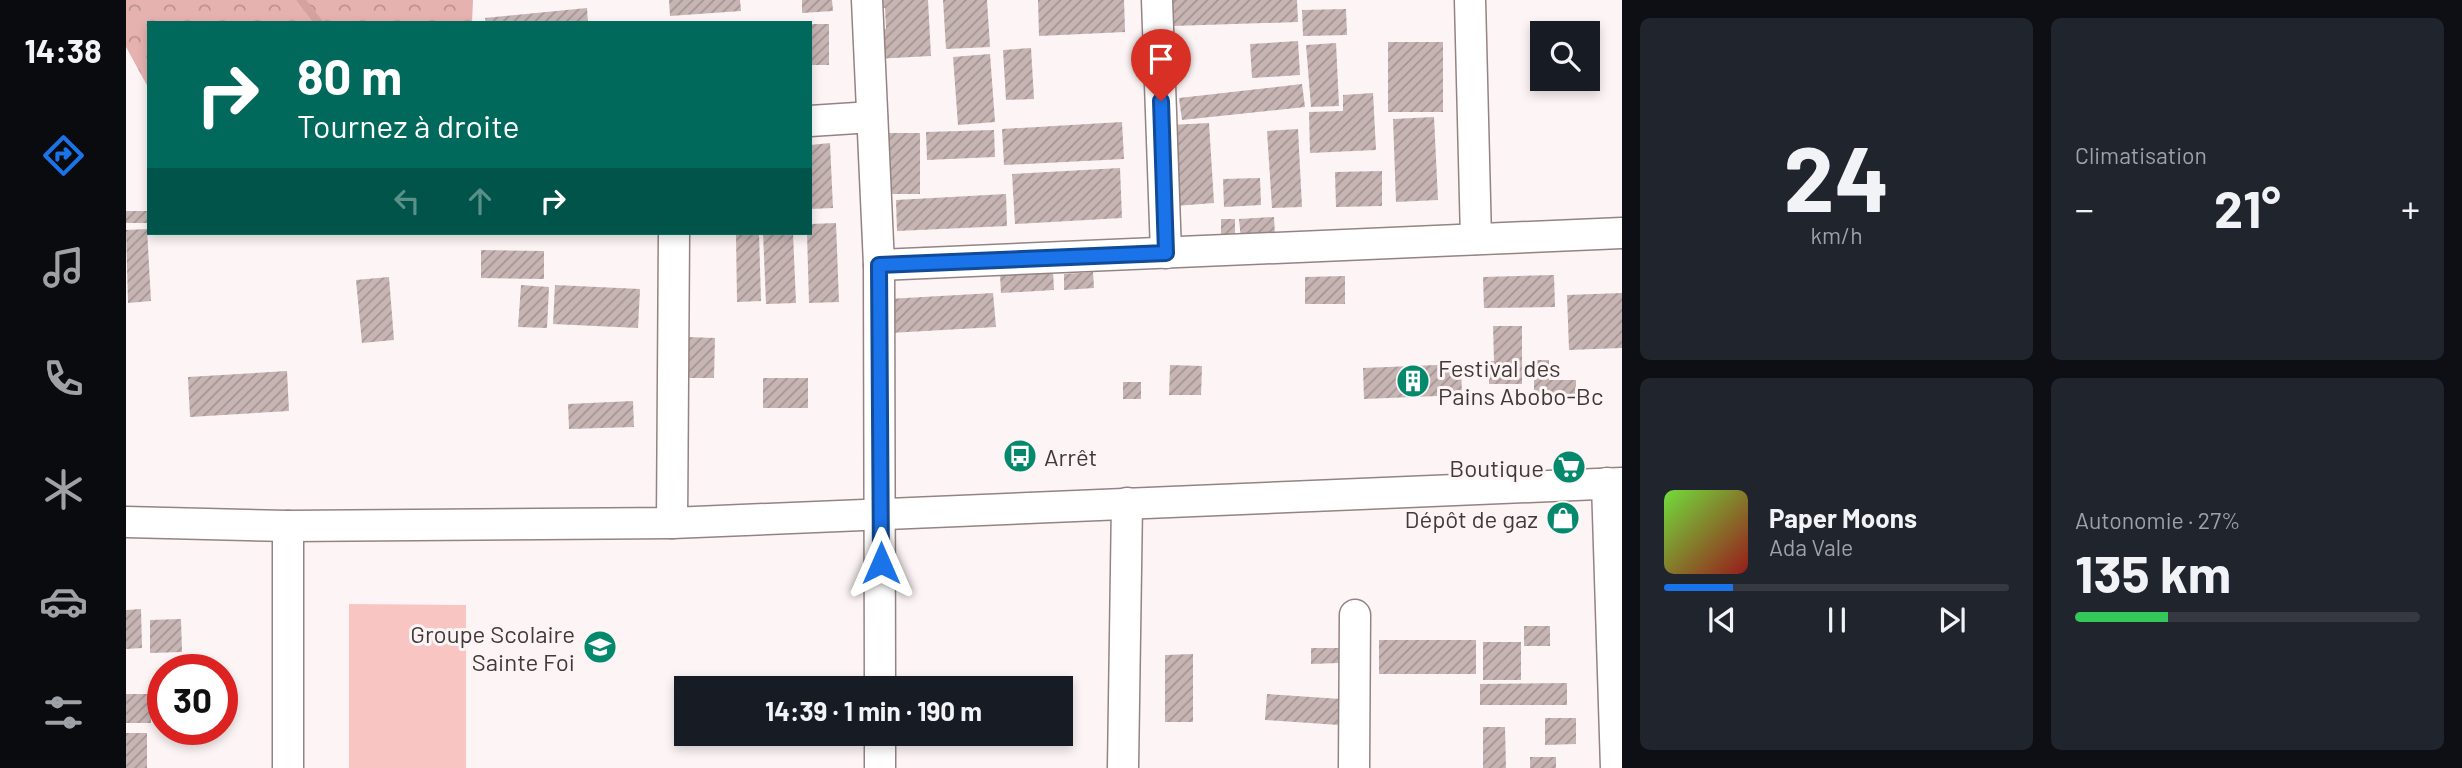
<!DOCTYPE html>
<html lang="fr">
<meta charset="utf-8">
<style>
body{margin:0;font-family:Barlow,sans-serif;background:#20242c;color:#f1f3f6;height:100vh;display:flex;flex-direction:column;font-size:26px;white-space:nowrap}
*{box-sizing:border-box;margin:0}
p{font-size:23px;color:#9ea1a6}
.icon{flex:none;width:38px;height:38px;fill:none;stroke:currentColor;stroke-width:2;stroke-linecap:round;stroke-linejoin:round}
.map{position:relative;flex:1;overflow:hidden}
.side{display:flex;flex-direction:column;gap:18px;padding:18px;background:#0d0f14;width:840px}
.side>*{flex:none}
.top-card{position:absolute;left:21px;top:21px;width:665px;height:214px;border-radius:0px;box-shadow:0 4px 10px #0003;background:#00695c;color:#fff;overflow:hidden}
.buttons{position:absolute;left:1404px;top:21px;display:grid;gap:14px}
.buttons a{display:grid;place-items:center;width:70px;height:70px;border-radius:0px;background:#171b24;box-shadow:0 4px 10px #0003;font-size:35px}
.speed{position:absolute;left:21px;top:654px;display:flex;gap:14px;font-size:35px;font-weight:700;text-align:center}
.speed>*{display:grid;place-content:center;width:91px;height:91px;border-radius:50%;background:#171b24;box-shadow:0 4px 10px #0003;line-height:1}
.speed .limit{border:10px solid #d22;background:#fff;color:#111}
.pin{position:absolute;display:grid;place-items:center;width:60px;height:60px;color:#fff;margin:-72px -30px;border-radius:50% 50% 50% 0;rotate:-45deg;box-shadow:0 0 7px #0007}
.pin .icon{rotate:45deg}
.me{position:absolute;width:77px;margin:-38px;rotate:0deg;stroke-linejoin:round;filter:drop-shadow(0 0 5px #0008)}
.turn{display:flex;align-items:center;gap:24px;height:147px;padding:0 35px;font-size:32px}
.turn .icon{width:91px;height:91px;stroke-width:2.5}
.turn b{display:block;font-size:49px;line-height:60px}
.lanes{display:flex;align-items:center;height:66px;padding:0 35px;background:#0003;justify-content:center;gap:35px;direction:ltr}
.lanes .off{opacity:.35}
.big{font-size:52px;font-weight:700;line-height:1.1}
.side .card{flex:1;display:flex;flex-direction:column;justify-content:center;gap:10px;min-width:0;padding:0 24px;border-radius:10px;background:#20242c}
.side .dial{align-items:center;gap:0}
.dial b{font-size:91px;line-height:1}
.song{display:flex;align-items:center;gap:21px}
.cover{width:84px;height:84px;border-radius:10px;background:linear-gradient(135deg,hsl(100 70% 55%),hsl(0 70% 35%))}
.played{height:7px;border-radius:4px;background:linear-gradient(90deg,#1a73e8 20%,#363941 20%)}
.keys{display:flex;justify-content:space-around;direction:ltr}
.heat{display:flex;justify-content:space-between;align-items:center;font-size:38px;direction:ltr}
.charge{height:10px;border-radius:5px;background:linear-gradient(90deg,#34c759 27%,#363941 0)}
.side .tiles{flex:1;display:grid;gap:18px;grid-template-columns:repeat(2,1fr)}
.trip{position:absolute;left:548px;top:676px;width:399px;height:70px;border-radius:0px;background:#171b24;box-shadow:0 4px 10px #0003;font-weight:700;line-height:70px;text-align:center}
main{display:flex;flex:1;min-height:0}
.menu{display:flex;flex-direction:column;width:126px;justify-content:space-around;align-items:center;background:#090b0e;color:#9ea1a6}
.menu .icon{width:49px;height:49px}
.menu .selected{color:#1a73e8}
.menu b{font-size:32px;color:#f1f3f6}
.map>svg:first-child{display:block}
.forest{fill:url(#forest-crowns)}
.garden{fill:#f8c5c2}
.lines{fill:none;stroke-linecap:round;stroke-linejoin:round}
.stream{stroke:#d5a29f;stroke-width:8}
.building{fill:url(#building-hatch)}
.minor-casing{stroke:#948382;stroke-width:33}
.minor{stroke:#fff;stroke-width:30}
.route-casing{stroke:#114b97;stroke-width:18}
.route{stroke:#1a73e8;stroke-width:12}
.labels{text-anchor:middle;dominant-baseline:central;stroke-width:6;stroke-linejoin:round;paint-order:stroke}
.poi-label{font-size:24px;fill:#413a39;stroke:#fdf5f5;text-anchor:end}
</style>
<main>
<nav class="menu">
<b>14:38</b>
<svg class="icon selected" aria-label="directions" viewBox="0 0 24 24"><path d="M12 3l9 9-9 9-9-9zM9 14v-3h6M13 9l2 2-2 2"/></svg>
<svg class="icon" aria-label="music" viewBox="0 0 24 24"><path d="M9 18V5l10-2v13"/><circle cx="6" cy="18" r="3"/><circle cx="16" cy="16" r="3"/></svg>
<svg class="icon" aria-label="phone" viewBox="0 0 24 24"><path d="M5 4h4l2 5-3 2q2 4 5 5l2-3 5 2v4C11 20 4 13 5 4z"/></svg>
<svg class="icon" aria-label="climate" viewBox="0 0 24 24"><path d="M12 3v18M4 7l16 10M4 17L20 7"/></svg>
<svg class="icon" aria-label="car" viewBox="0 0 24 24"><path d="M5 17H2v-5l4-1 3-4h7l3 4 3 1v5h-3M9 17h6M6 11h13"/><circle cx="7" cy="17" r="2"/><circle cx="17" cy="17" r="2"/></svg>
<svg class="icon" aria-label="filters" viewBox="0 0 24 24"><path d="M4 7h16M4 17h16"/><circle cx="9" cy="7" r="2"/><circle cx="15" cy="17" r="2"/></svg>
</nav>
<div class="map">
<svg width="1496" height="768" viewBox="0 0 1496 768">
<defs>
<pattern id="forest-crowns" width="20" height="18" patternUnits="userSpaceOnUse" patternTransform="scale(1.75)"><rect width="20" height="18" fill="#e6b2b0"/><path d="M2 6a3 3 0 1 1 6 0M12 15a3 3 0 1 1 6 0" fill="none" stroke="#bc9290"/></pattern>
<pattern id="building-hatch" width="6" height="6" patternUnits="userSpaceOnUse" patternTransform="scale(1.75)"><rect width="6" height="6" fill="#c7b5b4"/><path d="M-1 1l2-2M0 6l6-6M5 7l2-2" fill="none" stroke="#a39493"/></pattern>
</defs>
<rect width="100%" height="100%" fill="#fdf5f5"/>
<polygon class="forest" points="0,0 347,0 346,23 23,23 23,89 0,47"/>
<polygon class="garden" points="223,604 340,605 340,768 223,768"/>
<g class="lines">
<polyline class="stream" points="175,0 193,23"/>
</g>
<g class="building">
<polygon points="543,0 614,0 615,11 544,16"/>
<polygon points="676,0 706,0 707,11 676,13"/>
<polygon points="748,0 802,0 805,56 749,59 747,29 760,29 759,8 748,9"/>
<polygon points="817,0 861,0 864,47 820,49"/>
<polygon points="912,0 998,0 999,32 913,36"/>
<polygon points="1046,0 1171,0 1172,22 1047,26"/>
<polygon points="461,8 462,23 360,23 359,18"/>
<polygon points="1220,9 1221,35 1177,36 1176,10"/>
<rect x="684" y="24" width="19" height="41"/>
<polygon points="1172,41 1174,75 1126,78 1124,44"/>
<rect x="1262" y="42" width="55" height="70"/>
<polygon points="1210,43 1213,106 1185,107 1180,45"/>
<polygon points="905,48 908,99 880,100 877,50"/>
<polygon points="864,54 869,122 832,125 827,57"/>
<polygon points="1176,84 1179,107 1056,120 1053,98"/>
<polygon points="1247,93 1250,150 1184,153 1183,112 1217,111 1217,95"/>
<polygon points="1308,117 1312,200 1270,202 1267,119"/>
<polygon points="996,122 998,159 878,165 876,129"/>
<polygon points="1083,123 1088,203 1049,206 1044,125"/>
<polygon points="1172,129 1176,207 1146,208 1141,131"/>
<polygon points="868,130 869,157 801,160 800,132"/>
<polygon points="762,133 794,133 794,194 763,194"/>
<polygon points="704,143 707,208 684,209 684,145"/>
<polygon points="994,168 996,218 889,224 886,174"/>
<polygon points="1256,171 1256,206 1210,207 1209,172"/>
<polygon points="1134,178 1135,205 1098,207 1097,179"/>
<polygon points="880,194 881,226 771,231 770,200"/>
<rect x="0" y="211" width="23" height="12"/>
<polygon points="1148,217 1149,236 1115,239 1113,219"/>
<rect x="1095" y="219" width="14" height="20"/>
<polygon points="710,223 713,302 683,303 681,233 684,233 684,224"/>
<polygon points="21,229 25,301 2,303 0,230"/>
<polygon points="610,233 633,233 635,301 611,302"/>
<polygon points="637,233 667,233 670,303 640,304"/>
<polygon points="355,250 418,251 418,279 355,278"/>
<polygon points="927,271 928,290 875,293 874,274"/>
<polygon points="967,272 968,288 938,290 938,274"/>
<polygon points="1428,275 1429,307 1358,308 1357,277"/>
<polygon points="1219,276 1219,304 1179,304 1179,277"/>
<polygon points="263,277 268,340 236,343 230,280"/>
<polygon points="395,285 423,287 421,328 392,327"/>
<polygon points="429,285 514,289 512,328 427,324"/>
<polygon points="867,293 870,327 764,333 762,299"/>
<polygon points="1496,293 1496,348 1443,350 1441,295"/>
<polygon points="1367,326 1396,326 1396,384 1363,384 1363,361 1368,361"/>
<polygon points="561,337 589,338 588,378 559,378"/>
<polygon points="1408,360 1423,360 1423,380 1450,380 1450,394 1408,394"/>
<polygon points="1335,364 1336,395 1238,399 1237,368"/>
<polygon points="1044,365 1076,366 1075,395 1043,395"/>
<polygon points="161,371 163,411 64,417 62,377"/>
<rect x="637" y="378" width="45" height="30"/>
<rect x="997" y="382" width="18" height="17"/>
<polygon points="507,401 508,427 443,429 442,404"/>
<polygon points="15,609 16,648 0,649 0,610"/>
<polygon points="55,619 56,652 24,653 24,620"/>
<rect x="1398" y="626" width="26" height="20"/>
<rect x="1253" y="640" width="97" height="34"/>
<rect x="1357" y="642" width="38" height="38"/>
<polygon points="1185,648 1213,648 1213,663 1185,664"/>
<polygon points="1067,654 1067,722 1039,722 1039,655"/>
<polygon points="1441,683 1441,705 1354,705 1354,684"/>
<rect x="0" y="694" width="25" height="29"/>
<polygon points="1141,694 1215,699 1213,725 1139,720"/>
<polygon points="1419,718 1450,718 1450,744 1419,745"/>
<polygon points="1357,727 1379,727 1380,768 1357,768"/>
<rect x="0" y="733" width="21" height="35"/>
<rect x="1404" y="757" width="26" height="11"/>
</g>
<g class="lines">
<defs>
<g id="minor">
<polyline points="741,0 753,265 754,688"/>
<polyline points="1031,0 1040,253"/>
<polyline points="1344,0 1350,239"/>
<polyline points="684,121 746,117"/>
<polyline points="753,265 1496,233"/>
<polyline points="1481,483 1490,768"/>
<polyline points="0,522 162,526 546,523 1496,483"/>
<polyline points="546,523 548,233"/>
<polyline points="162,768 162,526"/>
<polyline points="754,768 754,733"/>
<polyline points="997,768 1001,503"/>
<polyline points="1228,768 1229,615"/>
</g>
</defs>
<use href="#minor" class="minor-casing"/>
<use href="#minor" class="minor"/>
</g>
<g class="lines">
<defs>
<polyline id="route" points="755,563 753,265 1040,253 1035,101"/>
</defs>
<use href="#route" class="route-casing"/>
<use href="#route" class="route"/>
</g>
<defs>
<symbol id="building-disc" viewBox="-11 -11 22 22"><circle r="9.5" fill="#05896d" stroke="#fdf5f5"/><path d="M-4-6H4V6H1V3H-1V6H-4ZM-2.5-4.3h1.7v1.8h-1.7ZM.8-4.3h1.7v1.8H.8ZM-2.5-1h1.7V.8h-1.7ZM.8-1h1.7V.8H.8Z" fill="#fff"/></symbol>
<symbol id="bus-disc" viewBox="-11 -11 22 22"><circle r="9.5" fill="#05896d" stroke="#fdf5f5"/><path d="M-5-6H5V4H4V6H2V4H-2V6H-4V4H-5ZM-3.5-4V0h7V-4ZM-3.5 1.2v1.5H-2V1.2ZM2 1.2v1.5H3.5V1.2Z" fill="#fff"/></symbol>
<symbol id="supermarket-disc" viewBox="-11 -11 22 22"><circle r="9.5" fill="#05896d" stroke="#fdf5f5"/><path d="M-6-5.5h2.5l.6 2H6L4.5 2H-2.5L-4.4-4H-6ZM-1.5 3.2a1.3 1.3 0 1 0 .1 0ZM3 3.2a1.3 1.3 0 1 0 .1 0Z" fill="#fff"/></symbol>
<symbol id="shop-disc" viewBox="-11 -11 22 22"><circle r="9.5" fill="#05896d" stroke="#fdf5f5"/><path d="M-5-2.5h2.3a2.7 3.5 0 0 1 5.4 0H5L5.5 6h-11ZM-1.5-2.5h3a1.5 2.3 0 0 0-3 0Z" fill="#fff"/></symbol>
<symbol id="school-disc" viewBox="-11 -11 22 22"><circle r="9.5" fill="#05896d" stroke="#fdf5f5"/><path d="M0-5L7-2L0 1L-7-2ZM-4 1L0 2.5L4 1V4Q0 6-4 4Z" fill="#fff"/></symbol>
</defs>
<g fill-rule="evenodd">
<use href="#building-disc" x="1268" y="362" width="38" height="38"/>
<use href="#bus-disc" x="875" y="437" width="38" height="38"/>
<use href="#supermarket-disc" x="1424" y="448" width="38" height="38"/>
<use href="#shop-disc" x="1418" y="499" width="38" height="38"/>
<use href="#school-disc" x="455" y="628" width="38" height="38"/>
</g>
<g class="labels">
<g class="poi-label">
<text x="1312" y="367" text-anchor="start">Festival des<tspan x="1312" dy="28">Pains Abobo-Bc</tspan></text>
<text x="918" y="456" text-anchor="start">Arrêt</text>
<text x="1418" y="467">Boutique</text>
<text x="1412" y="518">Dépôt de gaz</text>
<text x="449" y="633">Groupe Scolaire<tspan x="449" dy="28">Sainte Foi</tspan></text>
</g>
</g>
</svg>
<div class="buttons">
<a><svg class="icon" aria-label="search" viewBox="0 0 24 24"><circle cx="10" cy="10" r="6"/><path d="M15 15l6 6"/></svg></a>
</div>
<div class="speed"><div class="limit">30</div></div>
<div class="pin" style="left:1035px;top:101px;background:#d93025"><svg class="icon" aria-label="arrive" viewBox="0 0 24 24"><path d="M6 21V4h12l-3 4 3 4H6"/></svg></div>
<svg class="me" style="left:755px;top:563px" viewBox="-20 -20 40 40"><path d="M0-17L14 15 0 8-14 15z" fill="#1a73e8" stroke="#fff" stroke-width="4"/></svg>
<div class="trip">14:39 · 1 min · 190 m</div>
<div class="top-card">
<div class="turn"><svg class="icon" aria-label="right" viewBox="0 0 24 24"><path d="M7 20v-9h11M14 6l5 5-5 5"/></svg><div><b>80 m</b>Tournez à droite</div></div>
<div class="lanes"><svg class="icon off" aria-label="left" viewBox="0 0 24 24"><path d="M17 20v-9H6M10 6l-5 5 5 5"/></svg><svg class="icon off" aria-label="ahead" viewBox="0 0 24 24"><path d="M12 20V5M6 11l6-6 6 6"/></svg><svg class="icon" aria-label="right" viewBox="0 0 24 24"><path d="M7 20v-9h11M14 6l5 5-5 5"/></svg></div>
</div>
</div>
<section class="side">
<div class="tiles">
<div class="card dial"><b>24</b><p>km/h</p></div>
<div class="card"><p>Climatisation</p>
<div class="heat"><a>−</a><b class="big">21°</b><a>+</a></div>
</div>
<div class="card">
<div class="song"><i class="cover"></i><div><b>Paper Moons</b><p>Ada Vale</p></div></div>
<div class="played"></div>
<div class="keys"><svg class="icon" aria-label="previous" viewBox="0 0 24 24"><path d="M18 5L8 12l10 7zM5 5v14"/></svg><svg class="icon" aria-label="pause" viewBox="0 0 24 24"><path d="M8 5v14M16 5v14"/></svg><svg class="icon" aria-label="next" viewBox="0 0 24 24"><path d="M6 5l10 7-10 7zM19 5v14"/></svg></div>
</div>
<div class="card"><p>Autonomie · 27%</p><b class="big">135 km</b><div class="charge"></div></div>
</div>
</section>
</main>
